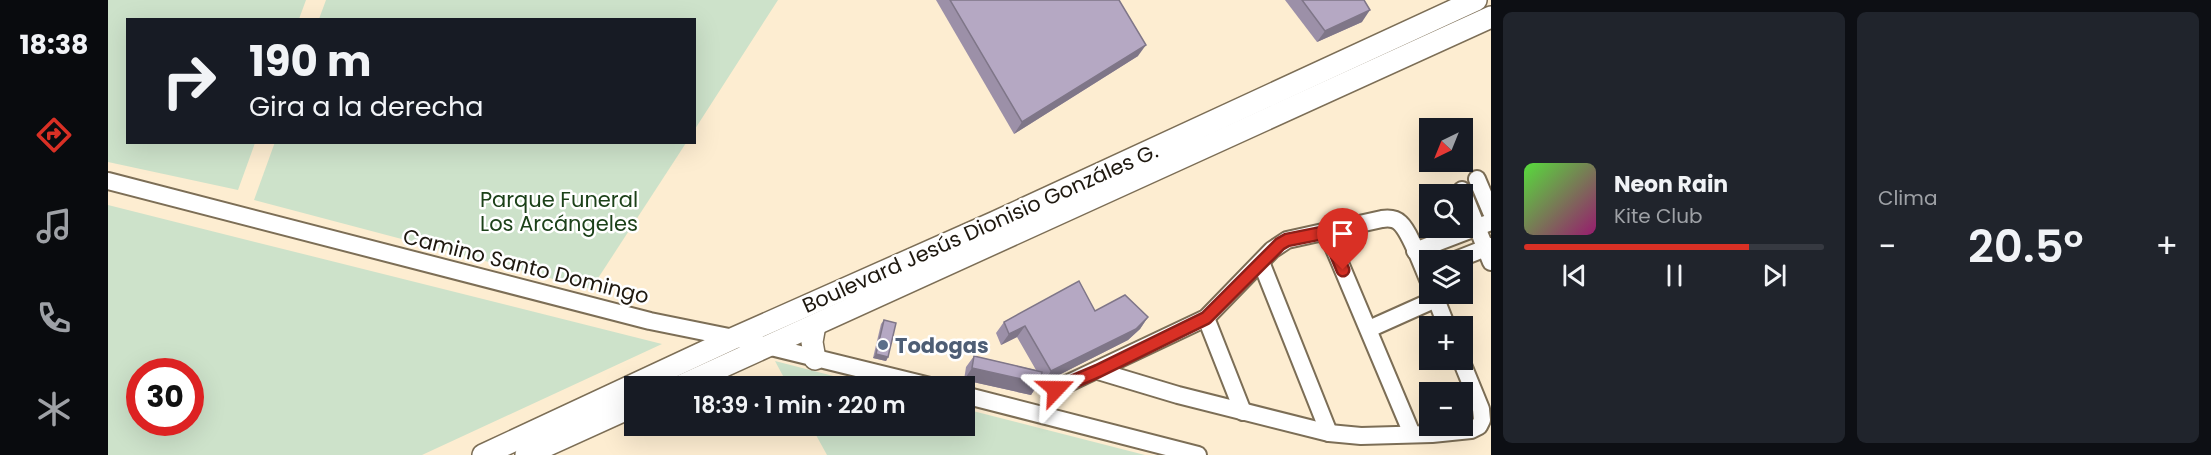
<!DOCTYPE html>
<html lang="es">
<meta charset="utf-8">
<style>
body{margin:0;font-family:Poppins,sans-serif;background:#20242c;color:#f1f3f6;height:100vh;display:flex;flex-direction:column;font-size:22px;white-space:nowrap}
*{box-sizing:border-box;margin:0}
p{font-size:20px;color:#9ea1a6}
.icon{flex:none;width:33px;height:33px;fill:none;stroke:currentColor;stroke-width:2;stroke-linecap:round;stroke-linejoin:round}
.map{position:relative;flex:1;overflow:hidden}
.panel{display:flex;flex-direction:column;gap:12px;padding:12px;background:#0d0f14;width:720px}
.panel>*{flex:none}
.guide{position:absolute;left:18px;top:18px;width:570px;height:126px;border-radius:0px;box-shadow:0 6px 24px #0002;background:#171b24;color:#f1f3f6;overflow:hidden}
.needle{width:39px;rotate:223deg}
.fabs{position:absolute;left:1311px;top:118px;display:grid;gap:12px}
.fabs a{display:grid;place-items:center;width:54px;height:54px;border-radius:0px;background:#171b24;box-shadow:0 6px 24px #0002;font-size:30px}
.speed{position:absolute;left:18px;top:358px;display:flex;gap:12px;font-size:30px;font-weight:700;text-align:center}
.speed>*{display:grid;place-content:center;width:78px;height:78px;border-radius:50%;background:#171b24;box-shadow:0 6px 24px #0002;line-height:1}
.speed .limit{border:9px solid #d22;background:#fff;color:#111}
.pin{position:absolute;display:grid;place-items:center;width:51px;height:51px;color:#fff;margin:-62px -26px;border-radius:50% 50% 50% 0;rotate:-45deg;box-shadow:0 0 6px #0007}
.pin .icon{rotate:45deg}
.me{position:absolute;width:66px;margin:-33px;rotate:67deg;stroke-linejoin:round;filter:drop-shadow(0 0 4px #0008)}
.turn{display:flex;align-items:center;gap:21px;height:126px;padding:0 24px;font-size:27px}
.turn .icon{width:78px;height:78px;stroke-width:2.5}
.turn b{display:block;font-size:42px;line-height:51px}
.big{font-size:45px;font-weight:600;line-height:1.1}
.panel .card{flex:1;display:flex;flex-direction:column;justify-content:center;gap:9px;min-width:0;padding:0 21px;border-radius:9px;background:#20242c}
.song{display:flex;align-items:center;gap:18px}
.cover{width:72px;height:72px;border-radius:9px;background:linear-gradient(135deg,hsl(110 70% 55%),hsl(320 70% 35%))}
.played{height:6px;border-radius:3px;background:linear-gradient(90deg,#d93025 75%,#363941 75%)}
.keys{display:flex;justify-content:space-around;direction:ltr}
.heat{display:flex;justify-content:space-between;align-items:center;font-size:33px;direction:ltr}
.panel .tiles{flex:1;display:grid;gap:12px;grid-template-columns:repeat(2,1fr)}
.trip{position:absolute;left:516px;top:376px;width:351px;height:60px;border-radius:0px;background:#171b24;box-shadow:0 6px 24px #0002;font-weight:600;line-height:60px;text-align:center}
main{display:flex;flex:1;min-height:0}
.tabs{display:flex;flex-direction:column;width:108px;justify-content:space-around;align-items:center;background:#090b0e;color:#9ea1a6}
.tabs .icon{width:42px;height:42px}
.tabs .active{color:#d93025}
.tabs b{font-size:27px;color:#f1f3f6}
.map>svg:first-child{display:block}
.green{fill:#cde2ca;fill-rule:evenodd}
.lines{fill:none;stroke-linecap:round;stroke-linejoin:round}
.minor-casing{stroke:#7c6e56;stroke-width:20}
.major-casing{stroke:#7c6e56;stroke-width:24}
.minor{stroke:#fff;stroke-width:16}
.major{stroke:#fff;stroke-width:21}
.wall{fill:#9c90a8}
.shaded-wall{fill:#7f7688}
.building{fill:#b5a8c3;stroke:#7f7688;stroke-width:1.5}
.route-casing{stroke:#8d1f18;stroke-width:15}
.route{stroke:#d93025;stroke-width:10}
.service-dot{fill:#5c6f8a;stroke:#fff;stroke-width:2}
.labels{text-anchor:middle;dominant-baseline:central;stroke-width:5;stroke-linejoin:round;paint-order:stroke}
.park-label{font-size:21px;fill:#1c4119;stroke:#fff}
.street-label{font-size:21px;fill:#1e180f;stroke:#fff}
.service-label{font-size:21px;font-weight:bold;fill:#4e5e75;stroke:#fff;text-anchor:start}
</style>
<main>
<nav class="tabs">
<b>18:38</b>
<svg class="icon active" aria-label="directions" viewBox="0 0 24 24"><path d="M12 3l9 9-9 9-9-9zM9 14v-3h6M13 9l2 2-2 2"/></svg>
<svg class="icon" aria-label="music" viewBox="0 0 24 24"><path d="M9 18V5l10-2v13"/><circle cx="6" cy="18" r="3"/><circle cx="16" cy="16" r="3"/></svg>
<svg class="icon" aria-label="phone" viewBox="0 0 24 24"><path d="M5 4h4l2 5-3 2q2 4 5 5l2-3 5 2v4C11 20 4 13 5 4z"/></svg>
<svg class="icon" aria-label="climate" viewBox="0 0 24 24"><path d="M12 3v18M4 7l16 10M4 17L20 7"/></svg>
</nav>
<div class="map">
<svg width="1383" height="455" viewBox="0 0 1383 455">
<rect width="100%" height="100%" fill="#fdedd1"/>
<g class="green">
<polygon points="0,0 198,0 191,19 20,20 20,142 147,143 130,190 0,162"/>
<polygon points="218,0 670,0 587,129 586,20 211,19"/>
<polygon points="167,142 578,142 578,143 483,289 146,200"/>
<path d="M 0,205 L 554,344 L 314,455 L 0,455 ZM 32,372 L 82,372 L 82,423 L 32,423 Z"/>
<polygon points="667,361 768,387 681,387"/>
<polygon points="857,409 1037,455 719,455 703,426 856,426"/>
</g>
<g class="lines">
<defs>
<g id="minor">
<polyline points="1369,179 1383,212"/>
<polyline points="0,181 542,321 626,338 826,387"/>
<polyline points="1354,190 1383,262"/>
<polyline points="1219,232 1304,434"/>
<polyline points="1307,251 1383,222"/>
<polyline points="1345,261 1383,246"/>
<polyline points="1153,262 1221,433"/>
<polyline points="1326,294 1339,327"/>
<polyline points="1098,318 1135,412"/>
<polyline points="1261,329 1328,299"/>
<polyline points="990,371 1070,395 1221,433 1253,436 1324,434 1363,430 1371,426 1374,420 1373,409 1353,360"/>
<path d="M 948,389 L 1098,318 L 1164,250 L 1179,240 L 1274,219 C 1281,218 1287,218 1292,223 C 1303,233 1315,269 1322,284"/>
<polyline points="856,395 1090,455"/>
</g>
<g id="major">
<polyline points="707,359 704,342 707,325"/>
<polyline points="570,387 1383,17"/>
<polyline points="375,455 626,338 887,222 1368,0"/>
<polyline points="418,455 526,406"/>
</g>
</defs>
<use href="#minor" class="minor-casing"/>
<use href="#major" class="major-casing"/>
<use href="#minor" class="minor"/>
<use href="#major" class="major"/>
</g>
<g class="wall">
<polygon points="828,0 1011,0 1030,56 906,134"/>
<polygon points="1177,0 1256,0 1254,22 1209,42"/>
<polygon points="987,311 1040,317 1032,329 1020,340 935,383 932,379 923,395 856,380 858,367 866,356 928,370 909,337 893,345 888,333 896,322"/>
<polygon points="776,320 780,357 778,361 765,358 773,324"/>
</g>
<g class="shaded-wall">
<polygon points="1262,10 1254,22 1209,42 1217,31"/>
<polygon points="1038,45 1030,56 906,134 914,122"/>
<polygon points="1040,317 1032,329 1020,340 935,383 943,371"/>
<polygon points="917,326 909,337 893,345 901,334"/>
<polygon points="768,354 780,357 778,361 765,358"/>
<polygon points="864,368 931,383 923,395 856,380"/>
</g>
<g class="building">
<polygon points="842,0 1011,0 1038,45 914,122"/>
<polygon points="1194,0 1256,0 1262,10 1217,31"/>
<polygon points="971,281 987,311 1017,295 1040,317 1028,329 943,371 917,326 901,334 896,322"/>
<polygon points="776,320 788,323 780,357 768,354"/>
<polygon points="866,356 934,372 931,383 864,368"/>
</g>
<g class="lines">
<defs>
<polyline id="route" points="948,389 990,371 1098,318 1172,244 1179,240 1219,232 1235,270"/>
</defs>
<use href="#route" class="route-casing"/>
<use href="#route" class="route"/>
</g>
<circle class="service-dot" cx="775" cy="345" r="6"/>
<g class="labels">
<g class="park-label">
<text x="451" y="199">Parque Funeral<tspan x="451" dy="24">Los Arcángeles</tspan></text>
</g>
<g class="street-label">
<text transform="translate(872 228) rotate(-24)">Boulevard Jesús Dionisio Gonzáles G.</text>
<text transform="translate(418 266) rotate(14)">Camino Santo Domingo</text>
</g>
<g class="service-label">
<text x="787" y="345">Todogas</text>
</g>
</g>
</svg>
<div class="fabs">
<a><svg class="needle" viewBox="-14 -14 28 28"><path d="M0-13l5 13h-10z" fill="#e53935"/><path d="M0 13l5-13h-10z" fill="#9ea1a6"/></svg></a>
<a><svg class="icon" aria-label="search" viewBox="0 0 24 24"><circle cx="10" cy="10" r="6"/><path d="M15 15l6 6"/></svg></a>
<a><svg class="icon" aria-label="layers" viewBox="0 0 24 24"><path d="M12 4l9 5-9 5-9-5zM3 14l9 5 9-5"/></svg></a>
<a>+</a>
<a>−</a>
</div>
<div class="speed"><div class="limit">30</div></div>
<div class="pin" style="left:1235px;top:270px;background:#d93025"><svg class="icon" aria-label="arrive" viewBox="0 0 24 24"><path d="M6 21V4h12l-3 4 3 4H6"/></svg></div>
<svg class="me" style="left:948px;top:389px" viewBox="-20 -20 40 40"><path d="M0-17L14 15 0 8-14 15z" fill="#d93025" stroke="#fff" stroke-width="4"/></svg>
<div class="trip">18:39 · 1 min · 220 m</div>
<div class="guide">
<div class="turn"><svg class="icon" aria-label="right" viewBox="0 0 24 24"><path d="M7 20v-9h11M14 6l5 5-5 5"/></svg><div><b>190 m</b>Gira a la derecha</div></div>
</div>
</div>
<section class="panel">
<div class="tiles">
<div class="card">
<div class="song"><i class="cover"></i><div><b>Neon Rain</b><p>Kite Club</p></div></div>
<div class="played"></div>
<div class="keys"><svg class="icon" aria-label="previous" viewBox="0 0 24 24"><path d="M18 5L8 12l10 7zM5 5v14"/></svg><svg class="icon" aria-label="pause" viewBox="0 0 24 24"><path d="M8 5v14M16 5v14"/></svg><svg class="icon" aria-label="next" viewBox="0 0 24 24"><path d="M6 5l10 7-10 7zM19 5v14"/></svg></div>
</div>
<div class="card"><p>Clima</p>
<div class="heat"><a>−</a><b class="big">20.5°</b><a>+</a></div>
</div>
</div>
</section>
</main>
